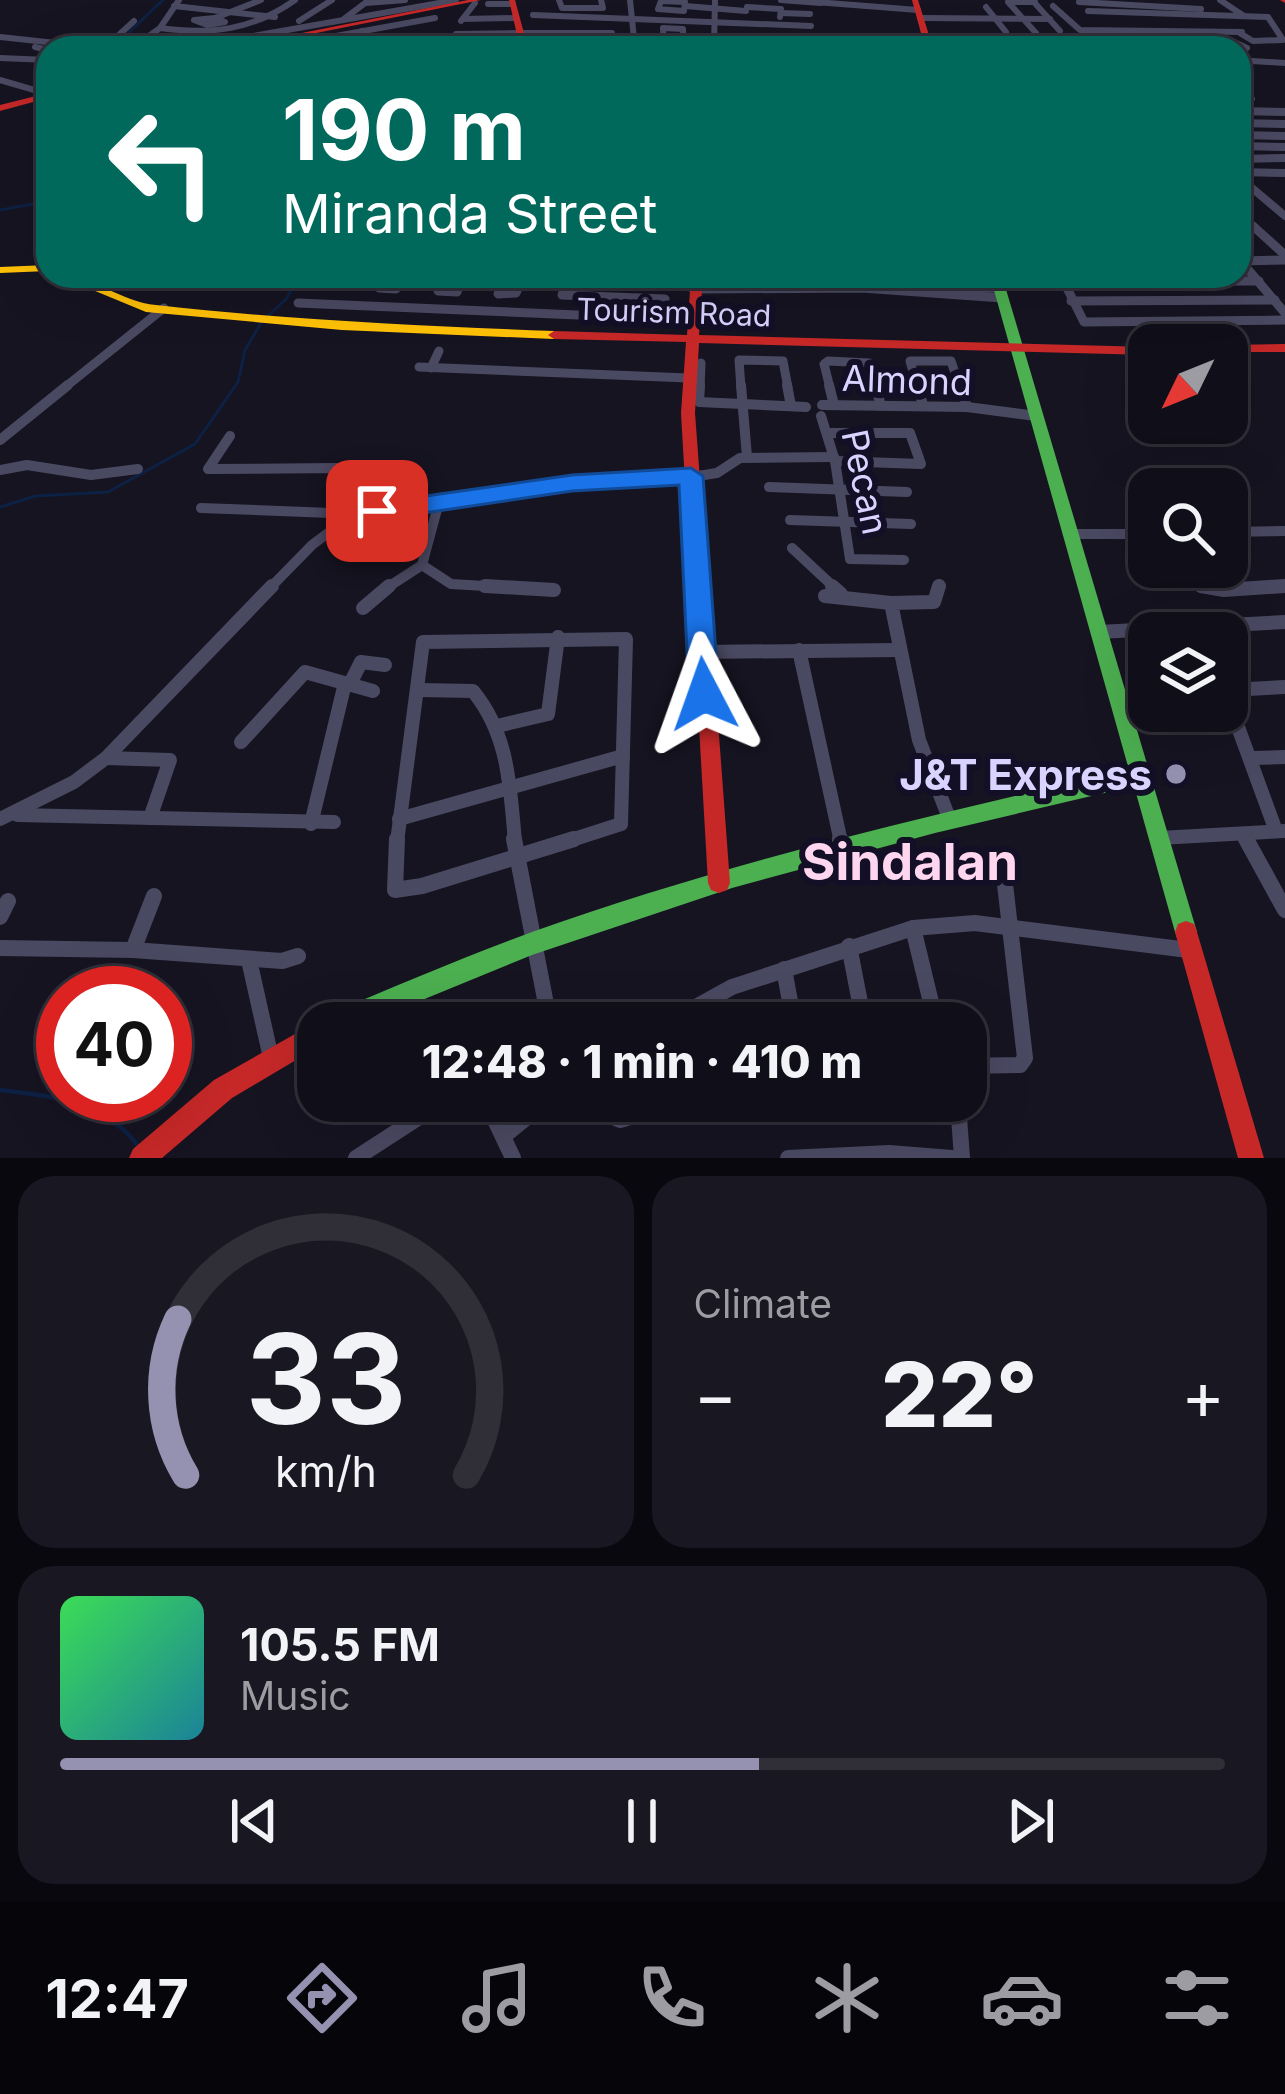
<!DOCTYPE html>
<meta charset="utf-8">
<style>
body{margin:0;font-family:Inter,sans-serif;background:#191822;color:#f1f3f6;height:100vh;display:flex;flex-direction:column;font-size:45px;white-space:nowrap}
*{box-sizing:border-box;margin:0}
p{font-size:39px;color:#9c9ca2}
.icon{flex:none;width:66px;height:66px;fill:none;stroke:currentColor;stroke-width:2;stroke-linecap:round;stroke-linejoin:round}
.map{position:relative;height:1158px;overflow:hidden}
.side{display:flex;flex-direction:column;gap:18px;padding:18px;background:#09080e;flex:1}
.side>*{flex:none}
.guide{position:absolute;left:36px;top:36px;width:1215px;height:252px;border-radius:36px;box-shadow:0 12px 48px #0002,0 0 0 3px #302f38;background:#00695c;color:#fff;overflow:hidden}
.needle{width:78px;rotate:227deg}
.controls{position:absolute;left:1128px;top:324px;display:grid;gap:24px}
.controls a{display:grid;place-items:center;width:120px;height:120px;border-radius:24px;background:#100f19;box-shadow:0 12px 48px #0002,0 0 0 3px #302f38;font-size:60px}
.speed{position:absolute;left:36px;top:966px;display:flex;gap:24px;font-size:60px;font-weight:700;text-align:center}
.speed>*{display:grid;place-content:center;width:156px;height:156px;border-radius:50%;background:#100f19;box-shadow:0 12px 48px #0002,0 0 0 3px #302f38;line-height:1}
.speed .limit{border:18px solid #d22;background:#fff;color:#111}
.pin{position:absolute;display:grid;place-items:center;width:102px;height:102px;color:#fff;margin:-51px;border-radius:24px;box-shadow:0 6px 18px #0006}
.me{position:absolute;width:132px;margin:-66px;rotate:356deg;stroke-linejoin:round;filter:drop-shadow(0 0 9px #0008)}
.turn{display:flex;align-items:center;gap:42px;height:252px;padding:0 48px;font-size:54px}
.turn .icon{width:156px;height:156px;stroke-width:2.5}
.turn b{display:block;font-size:84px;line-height:102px}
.big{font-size:90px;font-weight:800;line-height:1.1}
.side .card{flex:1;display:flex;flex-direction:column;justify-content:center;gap:18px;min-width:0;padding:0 42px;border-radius:36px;background:#191822}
.side .dial{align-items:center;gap:0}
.dial svg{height:312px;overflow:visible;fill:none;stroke:#302f38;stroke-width:7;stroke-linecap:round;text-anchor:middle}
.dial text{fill:#f1f3f6;stroke:none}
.song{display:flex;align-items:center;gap:36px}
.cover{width:144px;height:144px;border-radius:18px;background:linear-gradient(135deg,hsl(130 70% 55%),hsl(190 70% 35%))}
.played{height:12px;border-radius:6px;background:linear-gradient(90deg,#9591b1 60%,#302f38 60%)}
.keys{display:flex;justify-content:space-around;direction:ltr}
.heat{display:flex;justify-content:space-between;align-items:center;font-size:66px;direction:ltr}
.side .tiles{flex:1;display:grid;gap:18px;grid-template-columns:1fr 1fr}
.card:last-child{grid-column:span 2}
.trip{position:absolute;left:297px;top:1002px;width:690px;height:120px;border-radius:36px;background:#100f19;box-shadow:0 12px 48px #0002,0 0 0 3px #302f38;font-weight:800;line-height:120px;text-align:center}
.dock{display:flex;height:192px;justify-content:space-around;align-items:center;background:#06060a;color:#9c9ca2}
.dock .icon{width:84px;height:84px}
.dock .selected{color:#9591b1}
.dock b{font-size:54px;color:#f1f3f6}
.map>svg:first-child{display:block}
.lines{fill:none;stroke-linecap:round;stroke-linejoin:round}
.stream-far1{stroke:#0d2144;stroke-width:3}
.stream{stroke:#0d2144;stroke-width:4.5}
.street-far5{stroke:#4a4962;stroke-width:6}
.street-far4{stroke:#4a4962;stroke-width:8}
.street-far3{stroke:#4a4962;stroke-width:9}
.street-far2{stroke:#4a4962;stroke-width:10}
.street-far1{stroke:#4a4962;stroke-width:14}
.street{stroke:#4a4962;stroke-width:16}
.fast{fill:#4caf50;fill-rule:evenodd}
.slow{fill:#ffc107;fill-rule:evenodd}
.jam{fill:#c62828;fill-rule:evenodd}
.route{fill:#1a73e8;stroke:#114b97;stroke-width:3}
.poi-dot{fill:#9591b1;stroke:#130f26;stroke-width:4.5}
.labels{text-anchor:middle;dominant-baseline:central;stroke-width:12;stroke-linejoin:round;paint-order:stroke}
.far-street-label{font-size:30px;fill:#d9d4ff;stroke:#130f26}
.street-label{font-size:36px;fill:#d9d4ff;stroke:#130f26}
.near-poi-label{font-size:42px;font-weight:bold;fill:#d9d4ff;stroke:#130f26;text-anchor:end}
.near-quarter-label{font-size:51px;font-weight:bold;fill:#ffd6f0;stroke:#130f26}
</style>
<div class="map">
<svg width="1285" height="1158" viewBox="0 0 1285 1158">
<rect width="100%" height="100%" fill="#161421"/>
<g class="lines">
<g class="stream-far1">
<polyline points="124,44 122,39 163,0"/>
<polyline points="0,210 33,204 48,186"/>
<polyline points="268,316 287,298 298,276"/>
<polyline points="0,507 35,496 108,492 195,444 238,382 245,350 261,323"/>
</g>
<path class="stream" d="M 0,1090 C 52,1096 105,1101 138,1146"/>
<g class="street-far5">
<path d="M 179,0 L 160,28 C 211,35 253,30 295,0"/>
<polyline points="559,0 562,8 603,8 601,0"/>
<polyline points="630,0 635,48"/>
<polyline points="781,0 821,3"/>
<polyline points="1032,0 1060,31"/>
<polyline points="1220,0 1244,16"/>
<polygon points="661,1 685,2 684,11 658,9"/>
<polyline points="815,2 918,10"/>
<polyline points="1035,2 1008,2 1036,33"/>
<polyline points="1079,2 1201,9"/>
<polyline points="366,3 405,0"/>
<polyline points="488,4 513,4"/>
<polyline points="174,6 275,17"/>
<polyline points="685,6 746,11"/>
<polyline points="1053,6 1080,30 1242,32"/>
<polyline points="747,7 781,9 780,17"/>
<polyline points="986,7 1006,32"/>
<polyline points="1088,11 1268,17 1283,40 1253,41 1238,32"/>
<polyline points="781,13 810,14"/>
<polyline points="533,15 811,26"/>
<polygon points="215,18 225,22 207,25 194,20"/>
<polyline points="215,18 261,0"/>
<polyline points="920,18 1050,19"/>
<polyline points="344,19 369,0"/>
<polyline points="463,19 516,18"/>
<polyline points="299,21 332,0"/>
<polyline points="461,21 475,3"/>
<polyline points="160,28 145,39 177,48"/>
<polyline points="520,33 612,33"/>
<polyline points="456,34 520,33"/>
<polyline points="0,37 65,44"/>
<polyline points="372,38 421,39"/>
<polyline points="998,39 1111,44"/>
<polyline points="1121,40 1230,40 1247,48"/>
<polyline points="445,43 523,42"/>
<polyline points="35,47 48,50"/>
<polyline points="60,47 88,48"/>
<polyline points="130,48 109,44 134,21"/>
<polyline points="186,48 456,0"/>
<polyline points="270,48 435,18"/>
<polyline points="345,48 362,31"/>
<polyline points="664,48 663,28 683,29 684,48"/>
<polyline points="714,48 715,0"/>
<polyline points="0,58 48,60"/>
<polyline points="1246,66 1252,61 1285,63"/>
<polyline points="0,80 48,94"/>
<polyline points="1239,89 1252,99"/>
</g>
<g class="street-far4">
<polyline points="1239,111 1285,112"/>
<polyline points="1239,123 1285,124"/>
<polyline points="1239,135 1285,136"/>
<polyline points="1239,146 1285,147"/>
<polyline points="1239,159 1285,158"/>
<polyline points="1239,172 1285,173"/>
<polyline points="1239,177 1285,216"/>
<polyline points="1239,213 1256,229"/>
</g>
<g class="street-far3">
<polyline points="1253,226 1285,255"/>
<polyline points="1239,259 1285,313"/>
<polyline points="1240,261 1285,260"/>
<polyline points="329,276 324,285 337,285 343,276"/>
<polyline points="568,276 562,295 665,299"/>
<polyline points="620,276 703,289 862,288 1002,298"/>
<polyline points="1061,276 1084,322 1285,320"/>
<polyline points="1062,281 1259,281"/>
<polyline points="520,282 502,281 498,294 516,293 523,276"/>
<polyline points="379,288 396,289 403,279 395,277"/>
<polyline points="952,289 999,288"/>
<polyline points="438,291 457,292 461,281 454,279"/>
<polyline points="1071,301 1275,300"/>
<polyline points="298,303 694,320"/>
<polyline points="419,367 688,378"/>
<polyline points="431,368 439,351"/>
<polyline points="64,388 164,308"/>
<polyline points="700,388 701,363"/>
<polyline points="741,388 739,360 783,361 788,388"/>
<polyline points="830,388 824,364 828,361 869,363 876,388"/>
<polyline points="918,388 910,361 951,361 960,388"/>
</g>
<g class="street-far2">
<polyline points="700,385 699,402 806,407"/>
<polyline points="741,385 747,457"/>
<polyline points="787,385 791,406"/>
<polyline points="829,385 834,405"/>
<polyline points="875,385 881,406"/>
<polyline points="917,385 923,405"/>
<polyline points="959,385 967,407"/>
<polyline points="822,405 967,407 1036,416"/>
<polyline points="821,416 835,461 850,559 904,560"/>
<polyline points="828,433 910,433 921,464 835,461"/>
<polyline points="230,436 208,469 339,468 351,472 337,491 331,513"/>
<polyline points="0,440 68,385"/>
<polyline points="0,470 27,465 91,475 138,469"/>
<polyline points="698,476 717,473 740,458 834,457"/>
<polyline points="769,487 907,492"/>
<polyline points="201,508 331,513 334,519"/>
<polyline points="790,520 911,524"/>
<polyline points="1227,532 1285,531"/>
<polyline points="1069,534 1149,534"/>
<polyline points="792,548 836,589"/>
<polyline points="422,565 439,502"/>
<polyline points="1172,567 1195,584 1217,589"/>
<polyline points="269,589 312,545 344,521 378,511 571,483 691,476"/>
<polyline points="385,589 422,565 451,584 536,589"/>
<polyline points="1245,589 1285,586"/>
</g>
<g class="street-far1">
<polyline points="485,586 554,590"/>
<polyline points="832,586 841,594"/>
<polyline points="939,586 934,602 891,603 919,740 949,818"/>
<polyline points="1201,586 1224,590 1285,586"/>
<polyline points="825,596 891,603"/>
<polyline points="363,608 389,586"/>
<polyline points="1099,632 1285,622"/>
<polyline points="799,650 841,842"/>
<polyline points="701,652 897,650"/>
<polyline points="350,684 361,662 385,665"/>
<path d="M 418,690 L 473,691 C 509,735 510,787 515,842"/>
<polyline points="1227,690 1285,687"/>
<polyline points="1227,697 1276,831"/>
<polyline points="497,726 548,714 558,637"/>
<polyline points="241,742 305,672 373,691"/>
<polyline points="106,758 170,760 150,818"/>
<polyline points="1253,758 1285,757"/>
<polyline points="17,815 334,822"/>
<polyline points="0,819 74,782 106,758 272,586"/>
<polyline points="399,819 623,756"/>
<polyline points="311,824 345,683"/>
<polyline points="1245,836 1248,842"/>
<polyline points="1159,838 1285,831"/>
<polyline points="397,842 423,642 626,639 621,824 565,842"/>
</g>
<g class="street">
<polyline points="397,839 395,890 422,886 574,839"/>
<polyline points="514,839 545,999 542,1023"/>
<polyline points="840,839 842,846"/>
<polyline points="1246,839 1285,910"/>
<polyline points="0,917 8,901"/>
<polyline points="913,928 936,1023"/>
<polyline points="849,946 864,1023"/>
<polyline points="0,948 133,950 282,961 298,956"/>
<polyline points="133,950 154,896"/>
<polyline points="249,960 271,1058"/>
<polyline points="784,969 794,1023"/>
<polyline points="667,1023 732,987 913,928 975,923 1188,950"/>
<polyline points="966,1066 1020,1065 1025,1058 1005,884"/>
<polyline points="486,1101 513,1158"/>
<polyline points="606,1101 613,1117 620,1120 683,1101"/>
<polyline points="959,1117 962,1158"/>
<polyline points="505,1135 547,1101"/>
<polyline points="356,1158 444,1101"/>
<polyline points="788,1158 889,1153 952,1158"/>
</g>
<path class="fast" d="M 990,276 L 1002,276 L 1197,932 L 1194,940 L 1186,943 L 1178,940 L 1175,932 L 1134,786 L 935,833 L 732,888 L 532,955 L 366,1023 L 326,1023 L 329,1014 C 396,986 463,957 532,932 C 726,863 928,815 1129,770 Z"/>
<g class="slow">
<polygon points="48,265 48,271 0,273 0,267"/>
<path d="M 59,276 C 94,276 122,302 156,305 C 288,320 421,326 554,331 L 560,335 L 554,339 L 342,330 L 146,312 Z"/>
</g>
<g class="jam">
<polygon points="468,0 481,0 241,48 226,48"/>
<polygon points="509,0 515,0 528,48 520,48"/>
<polygon points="912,0 918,0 933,48 925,48"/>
<polygon points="1280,0 1285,0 1285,3"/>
<polygon points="48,93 48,98 0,111 0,105"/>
<polygon points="691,276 703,276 699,335 1149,347 1149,355 699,343 695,413 730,883 727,890 719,893 711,890 708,883 681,413 686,342 554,339 548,335 554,331 687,335"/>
<polygon points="1285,344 1285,352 1227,352 1227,345 1224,345"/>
<polygon points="1186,921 1194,924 1197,932 1264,1158 1238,1158 1175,932 1178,924"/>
<polygon points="318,1021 323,1023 318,1023 318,1047 232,1098 162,1158 129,1158 133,1149 214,1080"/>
</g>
</g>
<polygon class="route" points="691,468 703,476 719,694 715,703 693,703 689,694 679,485 572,491 377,520 365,511 377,503 572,475"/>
<circle class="poi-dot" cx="1176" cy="774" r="12"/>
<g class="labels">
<g class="far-street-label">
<text transform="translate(674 312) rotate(2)">Tourism Road</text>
</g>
<g class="street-label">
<text transform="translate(907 380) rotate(2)">Almond</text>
<text transform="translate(865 482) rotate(78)">Pecan</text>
</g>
<g class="near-poi-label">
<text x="1152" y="774">J&amp;T Express</text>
</g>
<g class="near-quarter-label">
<text x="910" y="861">Sindalan</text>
</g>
</g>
</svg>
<div class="controls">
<a><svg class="needle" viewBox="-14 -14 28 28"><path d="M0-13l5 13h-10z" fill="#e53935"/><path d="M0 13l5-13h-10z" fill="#9c9ca2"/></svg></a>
<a><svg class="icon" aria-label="search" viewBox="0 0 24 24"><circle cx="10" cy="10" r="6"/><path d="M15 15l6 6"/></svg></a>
<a><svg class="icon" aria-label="layers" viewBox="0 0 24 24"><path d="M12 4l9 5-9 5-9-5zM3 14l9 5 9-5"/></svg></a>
</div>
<div class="speed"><div class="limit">40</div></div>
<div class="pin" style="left:377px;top:511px;background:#d93025"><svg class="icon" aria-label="arrive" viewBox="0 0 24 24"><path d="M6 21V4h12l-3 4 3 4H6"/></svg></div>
<svg class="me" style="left:704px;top:694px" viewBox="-20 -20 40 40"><path d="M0-17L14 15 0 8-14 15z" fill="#1a73e8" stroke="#fff" stroke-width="4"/></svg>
<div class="trip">12:48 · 1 min · 410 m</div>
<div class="guide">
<div class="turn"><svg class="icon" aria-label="left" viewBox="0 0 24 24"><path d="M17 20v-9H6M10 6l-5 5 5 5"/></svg><div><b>190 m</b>Miranda Street</div></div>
</div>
</div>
<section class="side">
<div class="tiles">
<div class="card dial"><svg viewBox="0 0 100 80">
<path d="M14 69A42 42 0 1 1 86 69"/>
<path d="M14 69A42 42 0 0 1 12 29" stroke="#9591b1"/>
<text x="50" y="56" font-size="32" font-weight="700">33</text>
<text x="50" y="72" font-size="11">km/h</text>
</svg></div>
<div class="card"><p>Climate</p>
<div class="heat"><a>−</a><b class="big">22°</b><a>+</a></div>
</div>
<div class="card">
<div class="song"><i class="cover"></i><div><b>105.5 FM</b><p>Music</p></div></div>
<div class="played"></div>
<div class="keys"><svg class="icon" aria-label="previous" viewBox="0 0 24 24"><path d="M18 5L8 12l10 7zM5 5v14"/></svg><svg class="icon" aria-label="pause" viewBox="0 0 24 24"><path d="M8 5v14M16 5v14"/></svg><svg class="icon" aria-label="next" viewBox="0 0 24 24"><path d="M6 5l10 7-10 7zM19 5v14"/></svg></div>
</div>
</div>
</section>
<nav class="dock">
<b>12:47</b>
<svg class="icon selected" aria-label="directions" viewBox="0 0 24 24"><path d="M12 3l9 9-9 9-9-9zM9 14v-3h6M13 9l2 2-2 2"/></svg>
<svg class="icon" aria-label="music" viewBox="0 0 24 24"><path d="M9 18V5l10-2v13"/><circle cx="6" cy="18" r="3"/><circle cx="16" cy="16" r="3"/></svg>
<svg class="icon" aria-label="phone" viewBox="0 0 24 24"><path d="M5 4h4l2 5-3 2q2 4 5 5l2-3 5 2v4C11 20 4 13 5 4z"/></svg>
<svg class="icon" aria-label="climate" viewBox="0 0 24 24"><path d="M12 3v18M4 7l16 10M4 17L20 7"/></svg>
<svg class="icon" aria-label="car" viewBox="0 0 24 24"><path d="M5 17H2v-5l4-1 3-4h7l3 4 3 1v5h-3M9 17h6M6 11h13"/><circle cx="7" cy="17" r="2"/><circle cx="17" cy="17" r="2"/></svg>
<svg class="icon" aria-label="filters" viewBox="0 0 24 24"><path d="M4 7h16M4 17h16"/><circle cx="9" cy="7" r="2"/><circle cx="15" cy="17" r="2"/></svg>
</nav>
